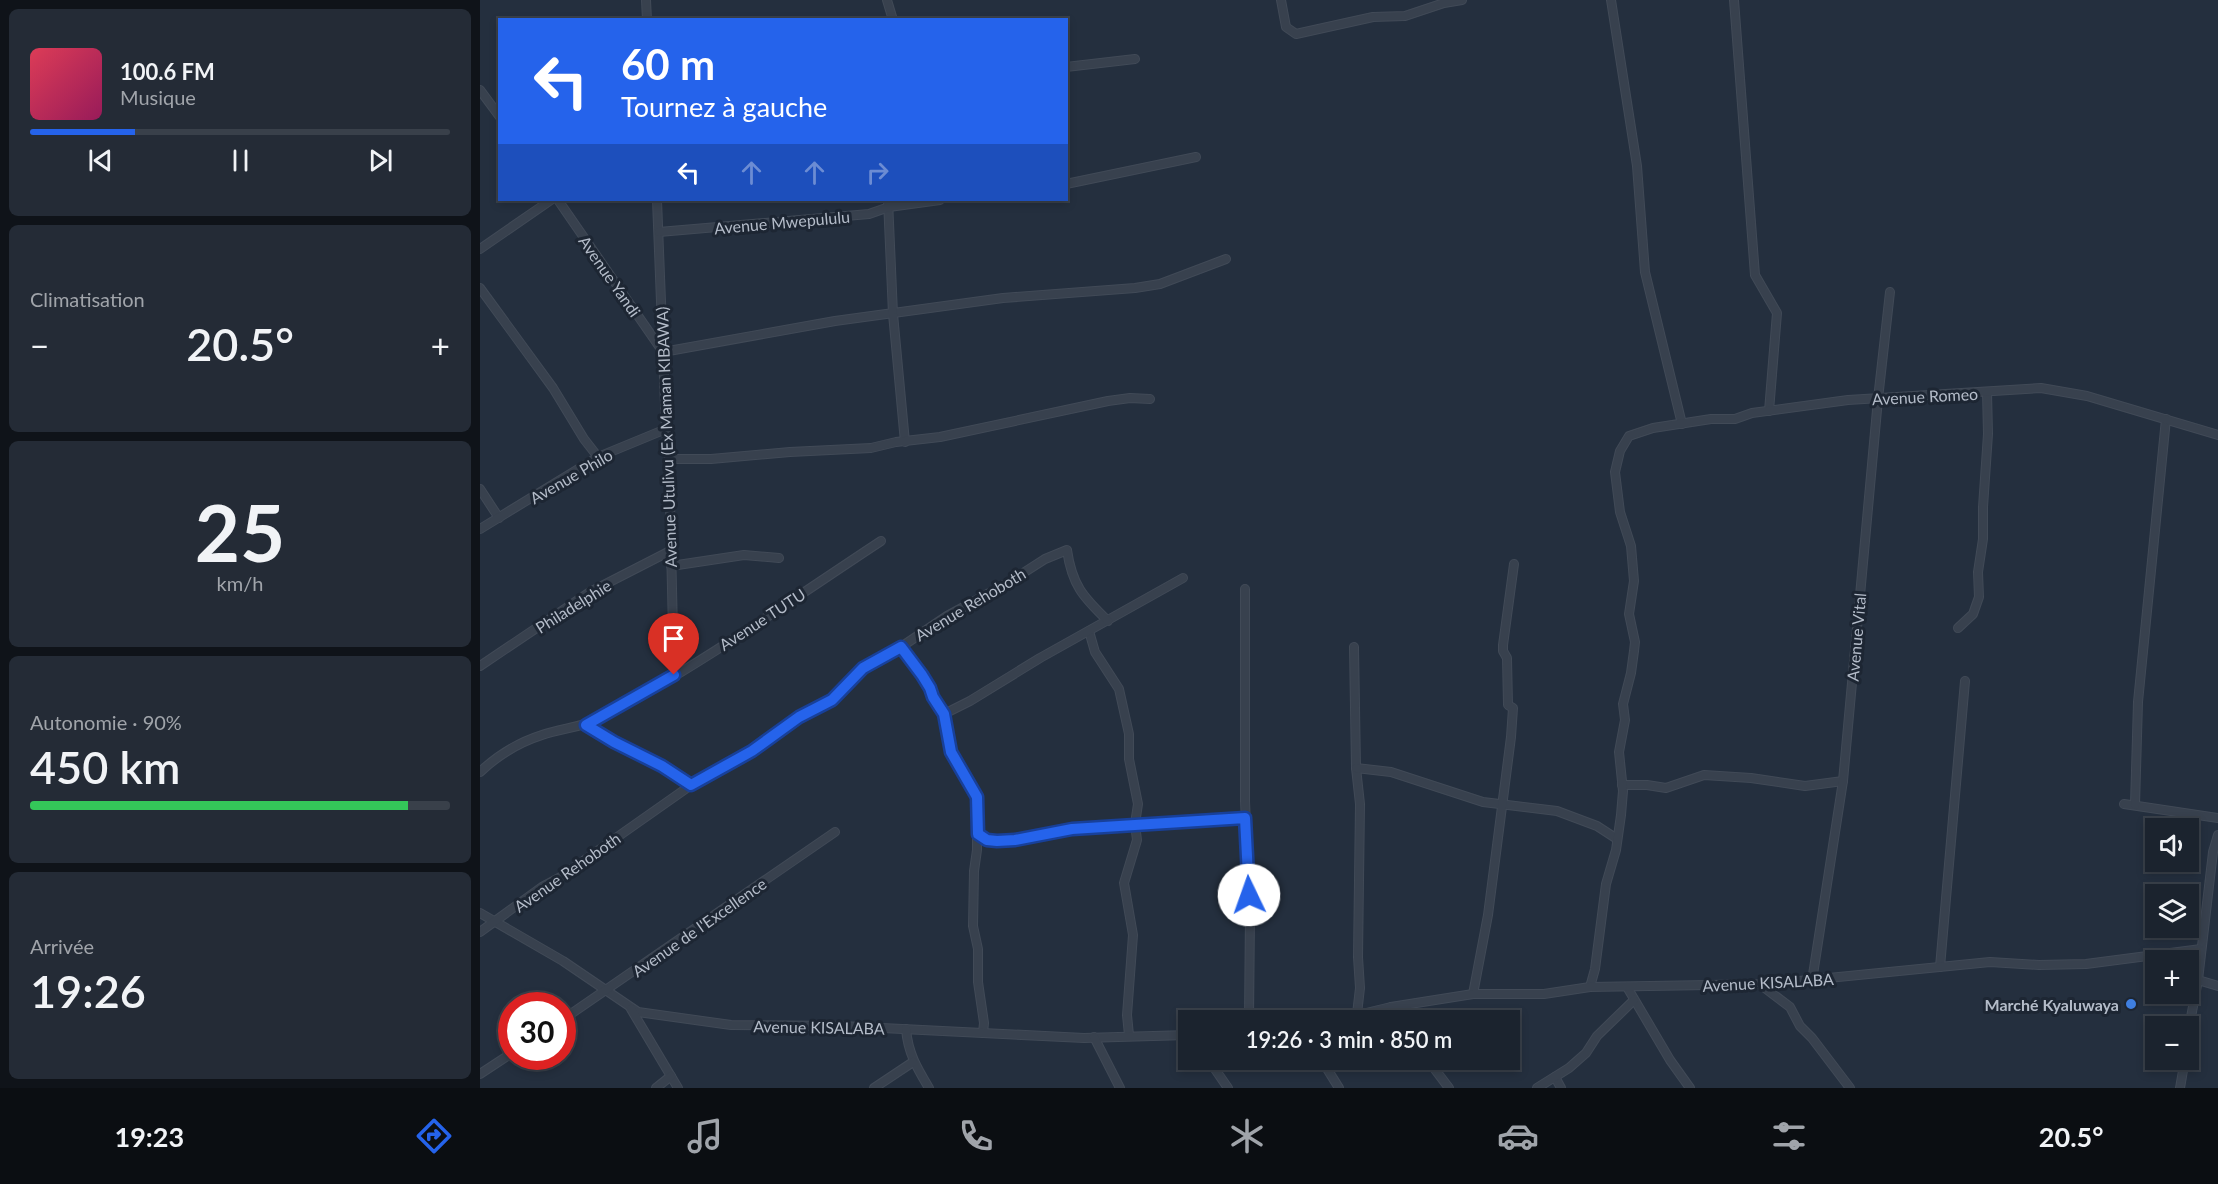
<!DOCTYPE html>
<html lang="fr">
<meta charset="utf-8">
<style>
body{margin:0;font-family:Lato,sans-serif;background:#242b36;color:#f1f3f6;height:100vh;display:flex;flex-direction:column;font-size:22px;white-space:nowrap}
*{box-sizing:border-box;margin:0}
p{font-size:20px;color:#a0a4aa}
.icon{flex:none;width:33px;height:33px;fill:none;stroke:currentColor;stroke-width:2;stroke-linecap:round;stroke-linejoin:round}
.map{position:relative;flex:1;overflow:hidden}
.panel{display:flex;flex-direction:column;gap:9px;padding:9px;background:#0f1319;width:480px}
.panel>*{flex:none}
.banner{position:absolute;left:18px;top:18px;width:570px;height:183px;border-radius:0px;box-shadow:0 3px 9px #0003,0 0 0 2px #39404a;background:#2563eb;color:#fff;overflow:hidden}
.tools{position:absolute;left:1665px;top:818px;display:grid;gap:12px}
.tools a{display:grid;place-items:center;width:54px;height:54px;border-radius:0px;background:#1b232e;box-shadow:0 3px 9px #0003,0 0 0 2px #39404a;font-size:30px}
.speed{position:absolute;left:18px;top:992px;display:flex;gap:12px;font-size:30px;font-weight:700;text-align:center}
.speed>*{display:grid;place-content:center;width:78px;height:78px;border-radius:50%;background:#1b232e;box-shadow:0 3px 9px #0003,0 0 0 2px #39404a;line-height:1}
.speed .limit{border:9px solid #d22;background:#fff;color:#111}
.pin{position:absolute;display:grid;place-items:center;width:51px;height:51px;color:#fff;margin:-62px -26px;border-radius:50% 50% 50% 0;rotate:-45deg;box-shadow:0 0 6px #0007}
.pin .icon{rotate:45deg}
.me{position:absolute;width:66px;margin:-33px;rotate:357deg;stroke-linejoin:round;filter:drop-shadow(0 0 4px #0008)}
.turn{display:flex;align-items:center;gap:21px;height:126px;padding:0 24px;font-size:27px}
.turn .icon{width:78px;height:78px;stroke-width:2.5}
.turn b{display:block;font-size:42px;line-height:51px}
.lanes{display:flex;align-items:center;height:57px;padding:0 24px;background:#0003;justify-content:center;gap:30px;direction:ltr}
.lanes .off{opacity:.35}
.big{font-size:45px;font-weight:600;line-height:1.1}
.panel .widget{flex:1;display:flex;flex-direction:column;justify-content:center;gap:9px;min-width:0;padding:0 21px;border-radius:9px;background:#242b36}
.panel .dial{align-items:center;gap:0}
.dial b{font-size:78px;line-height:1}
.song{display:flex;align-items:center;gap:18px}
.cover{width:72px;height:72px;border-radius:9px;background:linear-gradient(135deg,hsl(350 70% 55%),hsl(330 70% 35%))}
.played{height:6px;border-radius:3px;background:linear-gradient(90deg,#2563eb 25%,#39404a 25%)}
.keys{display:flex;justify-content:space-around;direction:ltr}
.heat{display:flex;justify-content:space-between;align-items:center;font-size:33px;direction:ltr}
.charge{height:9px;border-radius:4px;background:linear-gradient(90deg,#34c759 90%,#39404a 0)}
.trip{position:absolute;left:698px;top:1010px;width:342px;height:60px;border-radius:0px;background:#1b232e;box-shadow:0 3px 9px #0003,0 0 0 2px #39404a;font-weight:600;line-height:60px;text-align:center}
.tabs{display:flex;height:96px;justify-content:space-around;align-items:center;background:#0b0e12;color:#a0a4aa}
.tabs .icon{width:42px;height:42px}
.tabs .current{color:#2563eb}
.tabs b{font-size:27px;color:#f1f3f6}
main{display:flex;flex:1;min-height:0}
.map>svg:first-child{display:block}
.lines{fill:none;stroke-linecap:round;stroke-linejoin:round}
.minor-casing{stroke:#414a57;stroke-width:10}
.minor{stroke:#38414e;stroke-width:8}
.route-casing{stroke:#184099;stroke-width:15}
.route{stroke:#2563eb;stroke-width:10}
.shop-dot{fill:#3f7fe0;stroke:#1d2633;stroke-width:2}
.labels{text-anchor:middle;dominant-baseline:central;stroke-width:6;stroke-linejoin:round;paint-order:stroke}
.street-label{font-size:16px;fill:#b4bcc9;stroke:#1d2633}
.poi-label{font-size:16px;font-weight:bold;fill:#b4bcc9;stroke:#1d2633;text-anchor:end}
</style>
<main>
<section class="panel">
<div class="widget">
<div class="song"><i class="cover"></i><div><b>100.6 FM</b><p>Musique</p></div></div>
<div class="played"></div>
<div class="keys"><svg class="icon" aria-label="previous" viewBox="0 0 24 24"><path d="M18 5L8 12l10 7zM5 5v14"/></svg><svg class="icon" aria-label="pause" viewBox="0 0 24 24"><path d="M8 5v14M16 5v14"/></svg><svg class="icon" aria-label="next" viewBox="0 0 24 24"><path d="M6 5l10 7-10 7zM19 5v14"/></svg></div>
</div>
<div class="widget"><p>Climatisation</p>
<div class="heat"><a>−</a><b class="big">20.5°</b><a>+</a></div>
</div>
<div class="widget dial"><b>25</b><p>km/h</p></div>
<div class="widget"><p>Autonomie · 90%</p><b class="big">450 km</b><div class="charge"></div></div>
<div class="widget"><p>Arrivée</p><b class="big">19:26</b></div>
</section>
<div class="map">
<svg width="1738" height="1088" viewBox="0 0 1738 1088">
<rect width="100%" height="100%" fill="#242f3e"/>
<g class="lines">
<defs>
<g id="minor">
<polyline points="166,0 167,20"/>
<polyline points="407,0 413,20"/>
<polyline points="801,0 806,27 816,34 893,17 925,16 964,3 982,0"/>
<polyline points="1131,0 1157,166 1165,272 1202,424"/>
<polyline points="1254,0 1275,275 1297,313 1289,411"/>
<polyline points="586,67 655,59"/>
<polyline points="0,90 20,117"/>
<polyline points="586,184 716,157"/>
<polyline points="78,200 183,352 355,321 523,298 655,288 680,284 746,259"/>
<polyline points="177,200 186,429 189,459 194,675"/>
<polyline points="408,200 413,314 425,442"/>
<polyline points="179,232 389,214 409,207 460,200"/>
<polyline points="0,249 71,200"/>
<polyline points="0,288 73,388 104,439 118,457"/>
<polyline points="189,459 231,459 310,452 391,448 416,442 460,437 628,401 650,398 670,399"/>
<polyline points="0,489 19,518"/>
<polyline points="0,529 118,457 186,429"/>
<polyline points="191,566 264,555 299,558"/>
<polyline points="765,589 765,801 770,913 769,1020"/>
<polyline points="1478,628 1493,614 1499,597 1498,572 1503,539 1503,507 1508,434 1507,392"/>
<polyline points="609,631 615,652 639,689 649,734 649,759 658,804 655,824 657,840 644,883 653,935 647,1015 649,1035"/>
<polyline points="421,647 442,675 453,697 464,714 471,752 497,797 497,850 494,871 493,926 498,949 498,982 504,1023 503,1033"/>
<polyline points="874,647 876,768 880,804 878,957 880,988 877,1014"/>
<polyline points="0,666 110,592 190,551"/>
<polyline points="464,714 490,701 560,658 703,578"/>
<polyline points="106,725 133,742 182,767 211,785"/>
<polyline points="876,768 911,772 1003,802 1077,811 1117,826 1137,839"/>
<path d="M 0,772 C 17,756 40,742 62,735 C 83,728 104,727 123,717 C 220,665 310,601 401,541"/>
<polyline points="1142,785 1167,785 1186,788 1224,775 1271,778 1325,786 1363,781"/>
<polyline points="1644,804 1738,818"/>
<polyline points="1655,805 1658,702 1686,419"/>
<polyline points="498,834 507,840 535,840 592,829 765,818"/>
<polyline points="0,913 83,961 158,1012 251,1025 362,1026 604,1038 708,1035"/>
<path d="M 0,932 L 62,887 L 79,878 L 224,776 L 254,762 L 319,717 L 352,700 L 369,680 L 394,661 L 421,647 L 467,616 L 526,584 L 565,559 L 587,550 C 592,585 603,597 628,621"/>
<polyline points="1460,967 1485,681"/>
<polyline points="1718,980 1738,986"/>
<polyline points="1332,981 1363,781 1398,399 1410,292"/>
<polyline points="1281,985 1310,1007 1320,1026 1332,1038 1370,1088"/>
<polyline points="1110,987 1115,969 1126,884 1136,850 1141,815 1143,791 1139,752 1145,720 1143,704 1151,673 1154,651 1155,642 1149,614 1154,581 1151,546 1140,512 1135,472 1140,451 1149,436 1173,428 1231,419 1255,419 1272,413 1368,400 1561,388 1607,396 1738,435"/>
<polyline points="1147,987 1190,1060 1210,1088"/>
<polyline points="993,994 1008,915 1031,737 1033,708 1028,705 1027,658 1023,651 1023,645 1034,564"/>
<polyline points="911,1007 920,1020"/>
<polyline points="151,1009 198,1088"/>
<polyline points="82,1020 355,832"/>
<polyline points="857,1020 911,1007 993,994 1064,994 1110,987 1288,984 1510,962 1559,965 1606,964 1721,949"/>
<path d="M 426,1029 C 428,1053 437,1068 449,1088"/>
<polyline points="1708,1033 1718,980 1733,852 1738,835"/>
<polyline points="614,1037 640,1088"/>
<polyline points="728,1059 748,1088"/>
<polyline points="841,1059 859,1088"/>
<polyline points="947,1059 969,1088"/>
<polyline points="0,1074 32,1053"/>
<polyline points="1075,1077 1081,1088"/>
<polyline points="176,1088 191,1076"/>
<polyline points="394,1088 433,1062"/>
<polyline points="1057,1088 1089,1068 1106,1053 1117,1036 1154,1000"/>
<polyline points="1700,1088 1705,1059"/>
</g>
</defs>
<use href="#minor" class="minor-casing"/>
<use href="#minor" class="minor"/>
</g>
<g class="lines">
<defs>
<polyline id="route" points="194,675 106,725 134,742 182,766 211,785 272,751 319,717 352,700 383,668 421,647 442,675 450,688 453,697 464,714 471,752 497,797 498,834 507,840 517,841 535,840 592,829 765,818 769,895"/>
</defs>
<use href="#route" class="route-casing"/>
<use href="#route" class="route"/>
</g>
<circle class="shop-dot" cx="1651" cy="1004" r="6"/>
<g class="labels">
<g class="street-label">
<text transform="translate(302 222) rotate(-5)">Avenue Mwepululu</text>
<text transform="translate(130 276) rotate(55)">Avenue Yandi</text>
<text transform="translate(1445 396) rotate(-3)">Avenue Romeo</text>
<text transform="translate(186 437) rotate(-92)">Avenue Utulivu (Ex Maman KIBAWA)</text>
<text transform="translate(91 476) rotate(-30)">Avenue Philo</text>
<text transform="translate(490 604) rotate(-31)">Avenue Rehoboth</text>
<text transform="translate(93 606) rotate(-32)">Philadelphie</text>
<text transform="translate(282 619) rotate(-33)">Avenue TUTU</text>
<text transform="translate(1376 637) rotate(-85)">Avenue Vital</text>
<text transform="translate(87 872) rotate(-35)">Avenue Rehoboth</text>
<text transform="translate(219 927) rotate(-35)">Avenue de l'Excellence</text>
<text transform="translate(1288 982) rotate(-3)">Avenue KISALABA</text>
<text transform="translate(339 1027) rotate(1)">Avenue KISALABA</text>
</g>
<g class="poi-label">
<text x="1639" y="1004">Marché Kyaluwaya</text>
</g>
</g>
</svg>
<div class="tools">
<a><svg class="icon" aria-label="sound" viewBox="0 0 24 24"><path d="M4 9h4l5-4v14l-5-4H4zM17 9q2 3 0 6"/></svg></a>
<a><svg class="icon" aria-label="layers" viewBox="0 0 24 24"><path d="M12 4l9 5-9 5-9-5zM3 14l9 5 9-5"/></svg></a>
<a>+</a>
<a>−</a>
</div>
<div class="speed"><div class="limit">30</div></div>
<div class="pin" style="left:194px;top:675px;background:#d93025"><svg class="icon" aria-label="arrive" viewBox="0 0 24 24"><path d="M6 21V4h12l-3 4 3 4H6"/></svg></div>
<svg class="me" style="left:769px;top:895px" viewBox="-20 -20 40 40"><circle r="19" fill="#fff"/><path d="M0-13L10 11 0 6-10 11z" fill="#2563eb"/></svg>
<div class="trip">19:26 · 3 min · 850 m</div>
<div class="banner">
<div class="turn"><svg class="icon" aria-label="left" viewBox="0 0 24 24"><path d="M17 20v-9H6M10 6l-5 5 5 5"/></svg><div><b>60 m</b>Tournez à gauche</div></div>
<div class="lanes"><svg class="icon" aria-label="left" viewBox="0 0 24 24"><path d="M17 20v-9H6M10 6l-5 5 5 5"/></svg><svg class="icon off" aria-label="ahead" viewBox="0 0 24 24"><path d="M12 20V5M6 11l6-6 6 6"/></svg><svg class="icon off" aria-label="ahead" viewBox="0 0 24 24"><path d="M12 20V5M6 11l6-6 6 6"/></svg><svg class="icon off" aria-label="right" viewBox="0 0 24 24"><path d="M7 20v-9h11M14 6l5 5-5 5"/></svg></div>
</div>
</div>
</main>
<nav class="tabs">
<b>19:23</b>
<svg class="icon current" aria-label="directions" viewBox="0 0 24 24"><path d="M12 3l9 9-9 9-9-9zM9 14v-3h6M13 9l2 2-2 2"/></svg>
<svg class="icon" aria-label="music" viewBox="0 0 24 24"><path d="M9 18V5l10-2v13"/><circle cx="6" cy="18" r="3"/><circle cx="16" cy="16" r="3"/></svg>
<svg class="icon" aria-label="phone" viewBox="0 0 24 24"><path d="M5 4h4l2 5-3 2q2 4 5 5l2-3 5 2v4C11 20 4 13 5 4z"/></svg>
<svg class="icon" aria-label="climate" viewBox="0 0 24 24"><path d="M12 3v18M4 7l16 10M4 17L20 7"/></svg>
<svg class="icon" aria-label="car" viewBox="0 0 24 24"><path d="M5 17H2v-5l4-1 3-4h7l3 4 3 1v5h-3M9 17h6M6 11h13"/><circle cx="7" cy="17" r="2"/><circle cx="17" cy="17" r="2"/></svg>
<svg class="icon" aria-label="filters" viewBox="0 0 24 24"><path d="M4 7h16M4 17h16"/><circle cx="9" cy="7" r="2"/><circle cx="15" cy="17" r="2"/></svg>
<b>20.5°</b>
</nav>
